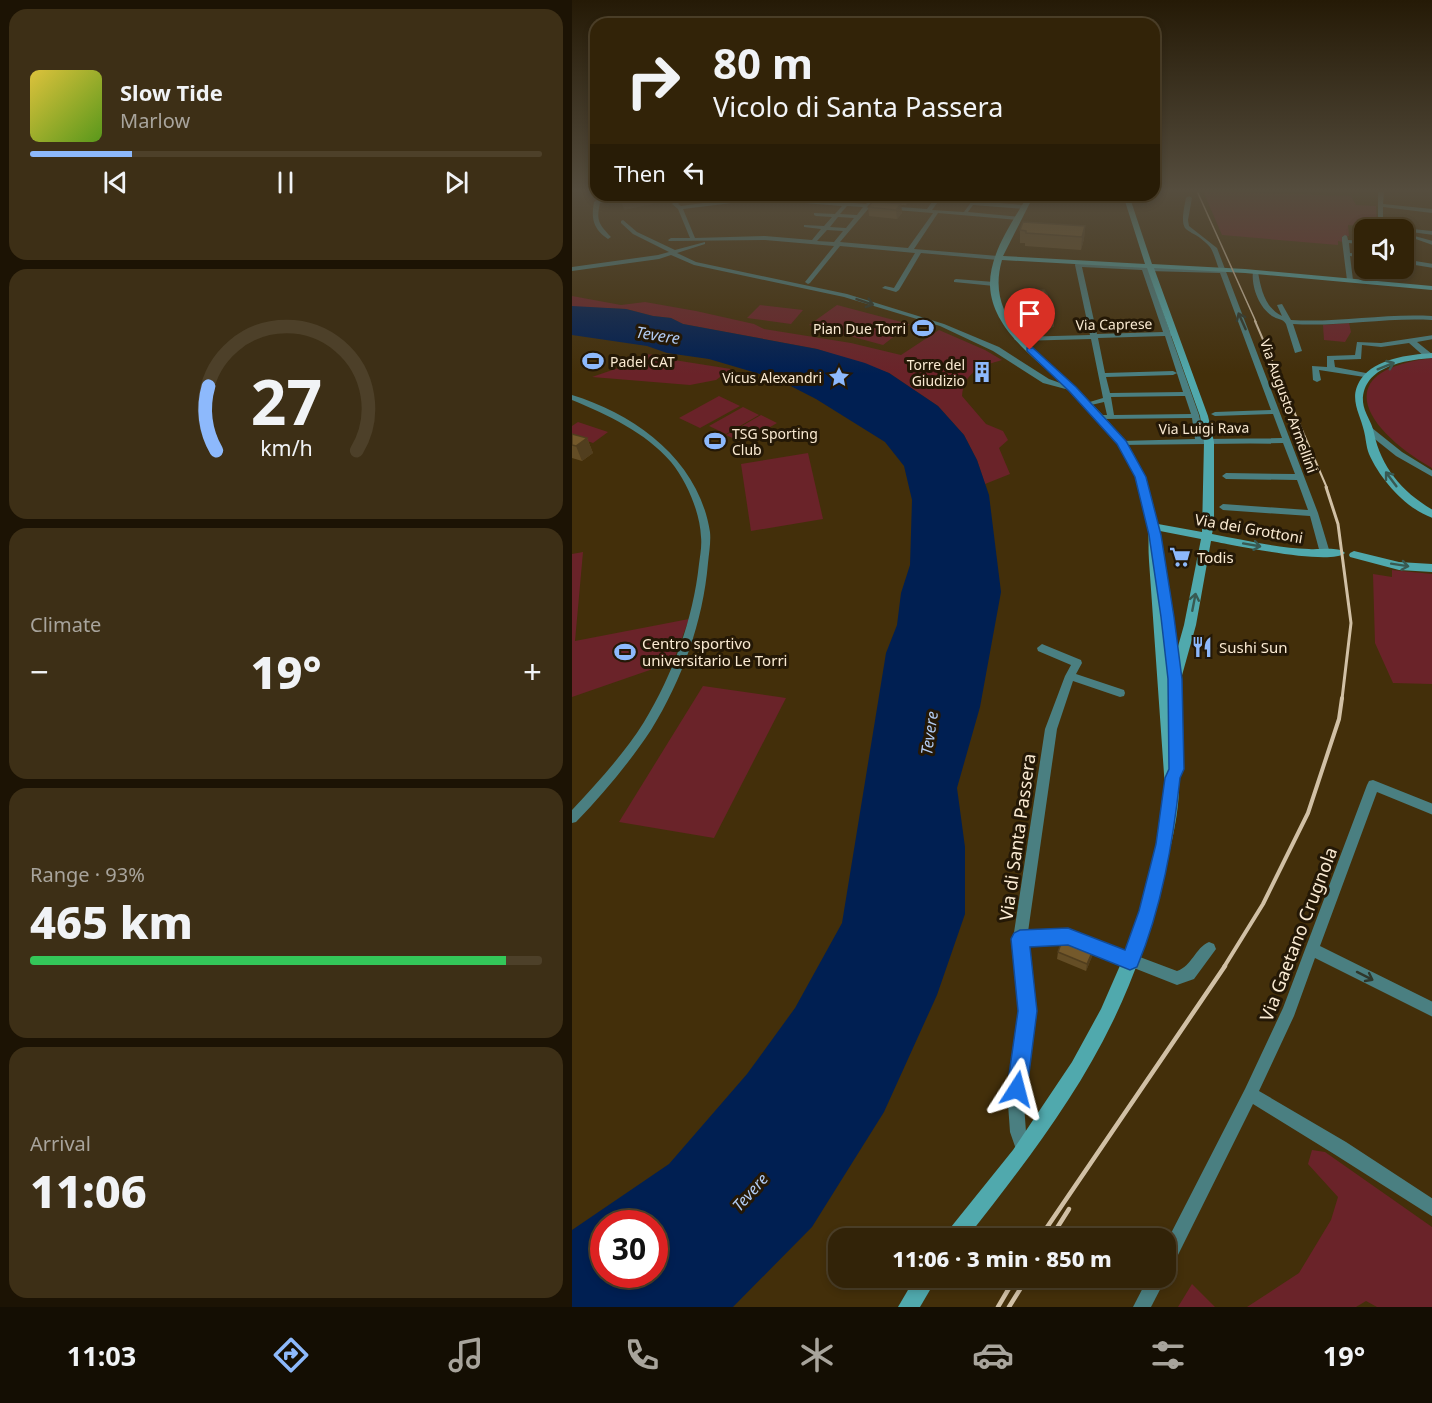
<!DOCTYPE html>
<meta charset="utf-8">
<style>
body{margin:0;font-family:"Noto Sans",sans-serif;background:#3d2f16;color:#f1f3f6;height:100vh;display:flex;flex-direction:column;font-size:22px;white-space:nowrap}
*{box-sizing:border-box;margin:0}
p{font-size:20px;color:#a8a49c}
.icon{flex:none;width:33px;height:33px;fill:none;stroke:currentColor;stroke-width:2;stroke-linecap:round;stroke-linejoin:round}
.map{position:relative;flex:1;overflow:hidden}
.sheet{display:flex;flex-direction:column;gap:9px;padding:9px;background:#1c1304;width:572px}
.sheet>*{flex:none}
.hud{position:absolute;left:18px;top:18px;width:570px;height:183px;border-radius:18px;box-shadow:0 3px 9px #0003,0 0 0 2px #4d4029;background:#322308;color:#f1f3f6;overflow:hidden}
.buttons{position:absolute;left:782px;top:219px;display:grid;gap:12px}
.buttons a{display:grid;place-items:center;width:60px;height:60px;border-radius:12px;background:#322308;box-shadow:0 3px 9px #0003,0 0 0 2px #4d4029;font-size:30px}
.speed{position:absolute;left:18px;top:1210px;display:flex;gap:12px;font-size:30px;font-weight:700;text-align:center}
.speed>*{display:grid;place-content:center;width:78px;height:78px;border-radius:50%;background:#322308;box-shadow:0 3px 9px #0003,0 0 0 2px #4d4029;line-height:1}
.speed .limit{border:9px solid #d22;background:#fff;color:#111}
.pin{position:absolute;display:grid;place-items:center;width:51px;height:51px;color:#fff;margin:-62px -26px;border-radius:50% 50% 50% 0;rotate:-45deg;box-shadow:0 0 6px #0007}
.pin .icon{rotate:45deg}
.me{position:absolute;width:66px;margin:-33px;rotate:9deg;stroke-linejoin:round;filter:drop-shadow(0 0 4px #0008)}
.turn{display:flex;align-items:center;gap:21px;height:126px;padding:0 24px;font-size:27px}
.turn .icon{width:78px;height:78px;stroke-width:2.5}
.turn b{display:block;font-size:42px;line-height:51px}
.then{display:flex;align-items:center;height:57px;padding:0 24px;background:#0003;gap:12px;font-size:22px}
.big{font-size:45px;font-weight:800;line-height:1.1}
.sheet .card{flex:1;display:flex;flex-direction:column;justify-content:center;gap:9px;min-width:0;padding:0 21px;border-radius:18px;background:#3d2f16}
.sheet .dial{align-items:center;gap:0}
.dial svg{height:156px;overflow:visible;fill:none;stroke:#4d4029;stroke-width:7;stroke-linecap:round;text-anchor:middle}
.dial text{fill:#f1f3f6;stroke:none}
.song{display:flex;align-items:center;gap:18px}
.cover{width:72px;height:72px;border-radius:9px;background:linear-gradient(135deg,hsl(50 70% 55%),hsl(90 70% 35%))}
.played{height:6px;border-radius:3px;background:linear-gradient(90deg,#8db9fc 20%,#4d4029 20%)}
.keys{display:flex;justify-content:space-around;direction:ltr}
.heat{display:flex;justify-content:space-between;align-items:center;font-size:33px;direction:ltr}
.charge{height:9px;border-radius:4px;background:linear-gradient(90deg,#34c759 93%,#4d4029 0)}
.trip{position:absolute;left:256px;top:1228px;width:348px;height:60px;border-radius:18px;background:#322308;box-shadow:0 3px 9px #0003,0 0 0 2px #4d4029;font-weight:800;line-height:60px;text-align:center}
.tab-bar{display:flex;height:96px;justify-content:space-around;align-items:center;background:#140e03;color:#a8a49c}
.tab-bar .icon{width:42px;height:42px}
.tab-bar .on{color:#8db9fc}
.tab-bar b{font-size:27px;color:#f1f3f6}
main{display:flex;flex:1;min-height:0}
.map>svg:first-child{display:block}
.green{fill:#6a2329}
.water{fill:#001f52;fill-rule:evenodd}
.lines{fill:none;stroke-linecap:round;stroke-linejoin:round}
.street{fill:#4a7f81;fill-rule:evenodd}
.secondary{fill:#50a9ad;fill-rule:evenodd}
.rail-far4{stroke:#d1c0a5;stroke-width:1.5}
.rail-far3{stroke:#d1c0a5;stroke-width:2}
.rail-far2{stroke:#d1c0a5;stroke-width:3}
.rail-far1{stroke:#d1c0a5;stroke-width:4}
.rail{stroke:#d1c0a5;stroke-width:4.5}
.wall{fill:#644d25}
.shaded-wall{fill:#513e1e}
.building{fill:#74592b;stroke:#513e1e;stroke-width:1.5}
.oneway{stroke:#2f372b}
.oneway2{stroke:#385951}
.route{fill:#1a73e8;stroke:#114b97;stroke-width:1.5}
.labels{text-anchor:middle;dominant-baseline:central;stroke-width:6;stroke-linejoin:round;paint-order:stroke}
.far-street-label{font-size:14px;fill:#faead2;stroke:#241806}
.far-poi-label{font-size:14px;fill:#faead2;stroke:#241806;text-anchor:end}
.street-label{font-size:15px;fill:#faead2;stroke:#241806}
.poi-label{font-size:15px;fill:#faead2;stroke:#241806;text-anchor:start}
.water-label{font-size:16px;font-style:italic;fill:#b1cbf3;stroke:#241806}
.near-street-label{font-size:18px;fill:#faead2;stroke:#241806}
</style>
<main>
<section class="sheet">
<div class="card">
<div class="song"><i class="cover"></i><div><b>Slow Tide</b><p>Marlow</p></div></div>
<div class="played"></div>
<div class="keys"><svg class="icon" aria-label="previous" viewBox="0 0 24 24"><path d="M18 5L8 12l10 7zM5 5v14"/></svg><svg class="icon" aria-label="pause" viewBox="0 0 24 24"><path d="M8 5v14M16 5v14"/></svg><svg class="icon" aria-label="next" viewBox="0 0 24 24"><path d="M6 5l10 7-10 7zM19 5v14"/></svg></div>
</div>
<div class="card dial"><svg viewBox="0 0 100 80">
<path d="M14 69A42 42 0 1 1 86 69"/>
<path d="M14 69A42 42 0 0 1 10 36" stroke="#8db9fc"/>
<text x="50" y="56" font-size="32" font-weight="700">27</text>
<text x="50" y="72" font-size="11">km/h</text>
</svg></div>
<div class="card"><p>Climate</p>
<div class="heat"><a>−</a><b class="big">19°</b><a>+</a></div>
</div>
<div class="card"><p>Range · 93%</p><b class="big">465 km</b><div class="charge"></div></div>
<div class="card"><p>Arrival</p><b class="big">11:06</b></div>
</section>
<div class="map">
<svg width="861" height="1307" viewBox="0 0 861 1307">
<rect width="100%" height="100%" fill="#432f0a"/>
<g class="green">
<polygon points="631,191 779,196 784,205 804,206 805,228 776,225 777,236 770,236 771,242 766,241 766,245 650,235"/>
<path d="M 0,296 L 49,305 L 73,302 L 124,311 L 182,324 L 192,329 L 279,343 L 329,355 L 367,330 L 413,350 L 430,360 C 409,366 392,372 390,396 L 414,424 L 431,431 L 436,440 L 427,448 L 438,474 L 413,484 L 405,460 L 392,435 L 366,406 L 317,373 L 245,349 L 111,324 L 99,318 L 81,316 L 54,309 L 2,307 L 0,306 Z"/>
<polygon points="188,305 231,310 219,324 175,318"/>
<polygon points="265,305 337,324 338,324 311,345 237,325"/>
<polygon points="777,323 779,332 773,342 752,340 751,325"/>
<polygon points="72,354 84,355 83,357 159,369 144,380 118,385 20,377 55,365"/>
<path d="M 860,358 L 861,358 L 860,468 C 795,431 753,371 860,358 Z"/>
<polygon points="147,396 168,406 128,428 107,418"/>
<polygon points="171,407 187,415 154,434 137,426"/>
<polygon points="189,415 205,423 171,443 154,435"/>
<polygon points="6,422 36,432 21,443 0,436 0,426"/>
<polygon points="236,453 251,519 179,531 169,464"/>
<polygon points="11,552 3,641 117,619 101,662 0,697 0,554"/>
<polygon points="820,570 860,574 860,684 821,683 803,643 801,574 820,577"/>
<polygon points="131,686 214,698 142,838 47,822"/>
<polygon points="740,1150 753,1152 860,1227 860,1307 805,1307 794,1301 784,1307 675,1307 727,1273 759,1220 766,1197 736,1164"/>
<polygon points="620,1284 643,1307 606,1307"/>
</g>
<path class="water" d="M 0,306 L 54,309 L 81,316 L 99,318 L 111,324 L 245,349 L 293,363 L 317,373 L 366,406 L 392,435 L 405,460 L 417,495 L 429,592 L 408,707 L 385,788 L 393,847 L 393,914 L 365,995 L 312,1112 L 240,1227 L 161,1307 L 0,1307 L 0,1230 L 97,1164 L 175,1074 L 223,1008 L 270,923 L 314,653 L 325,625 L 329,593 L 338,565 L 340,500 L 332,466 L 313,442 L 244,399 L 205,379 L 137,359 L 95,353 L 75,346 L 0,335 ZM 32,1224 L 82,1224 L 82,1275 L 32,1275 Z"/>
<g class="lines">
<g class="street">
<polygon points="806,191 812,191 811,204 861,209 861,213 811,207 811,226 861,231 861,235 831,231 831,230 806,228"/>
<path d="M 32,195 L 39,195 L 28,203 C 24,221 27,224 39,237 L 36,239 C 21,229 19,218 22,202 Z"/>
<path d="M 109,195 L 115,195 L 106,204 L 109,206 L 176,197 L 207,197 L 294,204 L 302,195 L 308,195 L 300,205 L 355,209 L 365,195 L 371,195 L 360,210 L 392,212 L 400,201 L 452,205 L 455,207 L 452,209 L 401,205 L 396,212 L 448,217 L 449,218 L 446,220 L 366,213 L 342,249 L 426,256 L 429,258 L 426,260 L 349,253 L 327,290 L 324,292 L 310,288 L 313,286 L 322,288 L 343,253 L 268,246 L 238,283 L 236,284 L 233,282 L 262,246 L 193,240 L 97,241 L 96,240 L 99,238 L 118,238 L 106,209 L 100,204 ZM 176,201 L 207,201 L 270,206 L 263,214 L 242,213 L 242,215 L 244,216 L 260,217 L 252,226 L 232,225 L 232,227 L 249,229 L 240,240 L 193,236 L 123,238 L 111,209 ZM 275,206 L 291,207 L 285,215 L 268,214 ZM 297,208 L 361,213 L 336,248 L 268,242 ZM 266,217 L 282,218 L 274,228 L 258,227 ZM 255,230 L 271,231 L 262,242 L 245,241 Z"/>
<path d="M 617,196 L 620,198 L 616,220 L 617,226 L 645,248 L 746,513 L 758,553 L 756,555 L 750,555 L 748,553 L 738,516 L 651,510 L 647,507 L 651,504 L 736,510 L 725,480 L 654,479 L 650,476 L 654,473 L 723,474 L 711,443 L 547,445 L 546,443 L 550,441 L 623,439 L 620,418 L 531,419 L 531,415 L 535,415 L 532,402 L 515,406 L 511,404 L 531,398 L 519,339 L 446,341 L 442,339 L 446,337 L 518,335 L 503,265 L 504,262 L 573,267 L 581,265 L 581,267 L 647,269 C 644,262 642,253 638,247 C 617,223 605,241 614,198 ZM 510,267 L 570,270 L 591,332 L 525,334 ZM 577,271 L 648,273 L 699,410 L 643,412 L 639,414 L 643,416 L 701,414 L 710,438 L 632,439 L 627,415 L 599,336 L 602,334 L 598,332 ZM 593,336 L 611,392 L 538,393 L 534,377 L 601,375 L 605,373 L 601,371 L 533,373 L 526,338 ZM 610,396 L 613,396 L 619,414 L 542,415 L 539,397 Z"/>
<polygon points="51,220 65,232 103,250 133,242 133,244 105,253 124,262 275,294 372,324 427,347 477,379 505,389 501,391 471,383 421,351 368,326 272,297 122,265 99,255 87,259 0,271 0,267 86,255 97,252 61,234 49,223 49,221"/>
<polygon points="835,234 861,241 861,245 835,236"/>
<polygon points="773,235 775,236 776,240 792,241 792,245 777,243 778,253 792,254 792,258 778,256 781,280 778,282 775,280 770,241 770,237"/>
<polygon points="831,259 861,264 861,268 831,263"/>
<path d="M 681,271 L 686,272 C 689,289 693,308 710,316 L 705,305 L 710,304 L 719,320 C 766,323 813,313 861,316 L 861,320 C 814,317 768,327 721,324 L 730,351 L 723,353 L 714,324 C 710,318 707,320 702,317 C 687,309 679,286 681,271 Z"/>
<polygon points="384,279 422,282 425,284 422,286 382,282 382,280"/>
<polygon points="861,335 861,339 845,342 860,354 860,358 854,358 837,343 809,347 790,345 789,359 762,360 763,367 799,374 799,378 747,370 749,380 745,382 741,380 740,366 755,367 755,356 783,355 785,342 809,343"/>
<path d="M 0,395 C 65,415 127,461 138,532 C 139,542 137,553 136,563 C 131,622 110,680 79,730 C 57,763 32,793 4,822 L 0,823 L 0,810 C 26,782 52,754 72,722 C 101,674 121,620 127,564 C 128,556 130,546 129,537 C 128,512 115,482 99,462 C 73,432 36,415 0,400 Z"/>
<polygon points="794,428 800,428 830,452 861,471 861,477 824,456 794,432"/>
<path d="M 470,644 L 509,660 L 510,663 L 504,674 L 552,690 L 553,693 L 552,696 L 548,697 L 501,681 L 485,729 L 456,932 L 496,930 L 605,971 C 620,966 623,948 637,942 L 642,944 L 644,949 L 622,979 L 605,985 L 496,942 L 455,945 L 462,1011 L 452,1104 L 454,1132 L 460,1149 L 458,1155 L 452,1157 L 446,1155 L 438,1132 L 436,1104 L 448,1011 L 441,939 L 473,729 L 493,676 L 499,665 L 466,651 L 465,648 Z"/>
<polygon points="801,780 861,804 861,815 805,792 748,946 861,1002 861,1017 743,958 722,1016 687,1091 774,1142 861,1199 861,1217 762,1154 681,1104 600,1267 594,1270 594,1243 673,1089 711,1008 795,785 797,781"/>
<polygon points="576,1278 594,1278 579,1307 561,1307"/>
</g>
<g class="secondary">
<path d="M 456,195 L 462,195 L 431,256 L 573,264 L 551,195 L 557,195 L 580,264 L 673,269 L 861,286 L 861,290 L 673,273 L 582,268 L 636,416 L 642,442 L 642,524 L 640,534 C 672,540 705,548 737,549 C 748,550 766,546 773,553 C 758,566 662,545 639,541 L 624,625 L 609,679 L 611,745 L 609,749 L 604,750 C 605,762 607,774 607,786 C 607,817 597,855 589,884 C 578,931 562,978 541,1021 C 503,1100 448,1170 394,1239 L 372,1239 L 375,1232 L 441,1150 L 500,1062 L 529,1009 L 550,961 L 567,911 L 585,844 L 593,788 L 577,561 C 576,549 577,536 576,525 C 573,500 564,472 551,451 C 534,424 509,402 486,380 C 459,355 420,327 418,286 C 417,254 440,223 456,195 ZM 430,260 L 575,268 L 628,416 L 632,442 L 630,532 L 586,524 C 579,494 571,464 552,440 C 534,417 513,396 492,377 C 457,344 414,315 430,260 ZM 588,531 L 629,539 L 612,625 L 605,650 L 598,594 L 596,591 L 590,591 L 586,534 Z"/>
<path d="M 861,353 L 861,358 C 834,360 790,366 791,402 C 792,413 800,422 802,433 C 809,467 830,492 861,510 L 861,518 C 834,509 808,479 797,454 C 794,446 794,439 792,431 C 788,413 776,398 789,379 C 804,358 837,355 861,353 Z"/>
<polygon points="782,551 827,562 861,564 861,572 827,570 778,557 777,555 778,553"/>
<polygon points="343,1278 365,1278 348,1307 326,1307"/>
</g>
<polyline class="rail-far4" points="625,191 684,322"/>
<polyline class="rail-far3" points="683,321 755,488"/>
<polyline class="rail-far2" points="754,487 766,524 779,623 770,699"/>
<polyline class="rail-far1" points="652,967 691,904 736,813 767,719 770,698"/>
<g class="rail">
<polyline points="467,1239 653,966"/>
<polyline points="478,1239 497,1209"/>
<polyline points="426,1307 443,1278"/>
<polyline points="437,1307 455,1278"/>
</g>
</g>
<g class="wall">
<polygon points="304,195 342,195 334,205 329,205 330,213 325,219 297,216 296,207 304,202"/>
<polygon points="513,226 512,239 509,250 453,246 453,243 448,243 448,230"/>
<polygon points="445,294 476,304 482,313 482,327 463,329 463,321 457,316 449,316 445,308"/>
<polygon points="0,434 15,438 21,453 10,461 0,458"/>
<polygon points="486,952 521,954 514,971 485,959"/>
</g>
<g class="shaded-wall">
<polygon points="78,195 106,195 100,200 52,210 49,200"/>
<polygon points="334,195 342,195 334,205"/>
<polygon points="329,204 330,213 325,219 324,210"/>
<polygon points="513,226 512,239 509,250 510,237"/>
<polygon points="482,313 482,327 463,329 464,316"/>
<polygon points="15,438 21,453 10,461 4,446"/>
<polygon points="522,948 521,954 514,971 515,964"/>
</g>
<g class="building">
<polygon points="51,195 78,195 49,200"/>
<polygon points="301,201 329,204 324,210 296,207"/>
<polygon points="451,222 513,226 510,237 454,233 454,231 448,230"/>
<polygon points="460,290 472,290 475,294 476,304 482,313 464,316 465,309 457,303 449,303 445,294"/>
<polygon points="0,434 15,438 4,446 0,445"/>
<polygon points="491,938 496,938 522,948 515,964 486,952"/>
</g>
<defs><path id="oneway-shaft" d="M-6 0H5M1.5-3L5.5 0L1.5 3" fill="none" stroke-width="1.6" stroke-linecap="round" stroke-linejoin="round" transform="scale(1.5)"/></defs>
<g class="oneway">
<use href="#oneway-shaft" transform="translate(293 302) rotate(19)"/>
<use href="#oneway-shaft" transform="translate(670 321) rotate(-114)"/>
<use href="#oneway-shaft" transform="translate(793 976) rotate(27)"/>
</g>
<g class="oneway2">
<use href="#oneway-shaft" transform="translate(814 366) rotate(-22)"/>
<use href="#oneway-shaft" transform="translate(819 479) rotate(-127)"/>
<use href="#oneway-shaft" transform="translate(680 545) rotate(10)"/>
<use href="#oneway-shaft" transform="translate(828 565) rotate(9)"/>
<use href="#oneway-shaft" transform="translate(622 602) rotate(-79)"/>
</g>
<linearGradient id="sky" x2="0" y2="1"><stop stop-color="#251a06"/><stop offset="0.51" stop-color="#554d3e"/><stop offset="1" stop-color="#554d3e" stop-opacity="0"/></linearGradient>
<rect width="861" height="374" fill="url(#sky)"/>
<path class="route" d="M 455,348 L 461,348 L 504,387 L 554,441 L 574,477 L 589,535 L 602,617 L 610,679 L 612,769 L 608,778 C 601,842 590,907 565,967 L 558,970 L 496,945 L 458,947 L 465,1011 L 455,1089 L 452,1096 L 445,1099 L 438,1096 L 435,1089 L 446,1011 L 439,939 L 442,933 L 448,930 L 496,928 L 553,950 L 567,911 L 584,844 L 593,778 L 597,769 L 596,679 L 589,617 L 577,535 L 563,477 L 545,444 L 497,391 L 455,351 Z"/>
<defs>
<symbol id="stadium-bare" viewBox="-9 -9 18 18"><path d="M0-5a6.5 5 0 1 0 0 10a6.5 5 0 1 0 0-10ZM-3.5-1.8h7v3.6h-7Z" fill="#8db9fc" stroke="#241806" stroke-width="2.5" paint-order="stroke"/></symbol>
<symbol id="building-bare" viewBox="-9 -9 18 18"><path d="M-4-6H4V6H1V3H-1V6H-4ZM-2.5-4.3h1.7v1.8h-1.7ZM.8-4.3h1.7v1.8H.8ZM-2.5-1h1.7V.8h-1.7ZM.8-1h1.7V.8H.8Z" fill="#8db9fc" stroke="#241806" stroke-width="2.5" paint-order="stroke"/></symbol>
<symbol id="sight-bare" viewBox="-9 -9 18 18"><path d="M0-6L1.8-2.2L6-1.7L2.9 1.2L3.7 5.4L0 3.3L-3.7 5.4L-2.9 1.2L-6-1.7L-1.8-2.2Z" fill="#8db9fc" stroke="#241806" stroke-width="2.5" paint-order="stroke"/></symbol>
<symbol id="supermarket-bare" viewBox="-9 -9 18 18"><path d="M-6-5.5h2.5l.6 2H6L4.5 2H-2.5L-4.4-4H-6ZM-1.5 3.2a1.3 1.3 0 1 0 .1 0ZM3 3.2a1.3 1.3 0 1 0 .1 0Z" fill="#8db9fc" stroke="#241806" stroke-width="2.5" paint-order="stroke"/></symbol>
<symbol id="restaurant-bare" viewBox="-9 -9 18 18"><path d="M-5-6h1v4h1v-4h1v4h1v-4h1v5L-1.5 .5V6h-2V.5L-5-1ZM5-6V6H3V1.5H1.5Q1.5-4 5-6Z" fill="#8db9fc" stroke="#241806" stroke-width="2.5" paint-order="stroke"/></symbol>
</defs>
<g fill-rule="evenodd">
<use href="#stadium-bare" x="336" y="313" width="30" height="30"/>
<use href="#stadium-bare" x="6" y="346" width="30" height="30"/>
<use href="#building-bare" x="395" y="357" width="30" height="30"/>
<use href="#sight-bare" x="252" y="362" width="30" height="30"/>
<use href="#stadium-bare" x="128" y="426" width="30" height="30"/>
<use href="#supermarket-bare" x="593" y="542" width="30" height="30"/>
<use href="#restaurant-bare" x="615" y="632" width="30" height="30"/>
<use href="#stadium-bare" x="38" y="637" width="30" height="30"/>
</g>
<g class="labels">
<g class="far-street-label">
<text transform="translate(542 324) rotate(-1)">Via Caprese</text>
<text transform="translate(717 406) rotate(70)">Via Augusto Armellini</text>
<text transform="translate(632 428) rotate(-1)">Via Luigi Rava</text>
</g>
<g class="far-poi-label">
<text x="334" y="328">Pian Due Torri</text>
<text x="38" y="361" text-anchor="start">Padel CAT</text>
<text x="393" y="364">Torre del<tspan x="393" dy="16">Giudizio</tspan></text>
<text x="250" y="377">Vicus Alexandri</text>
<text x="160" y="433" text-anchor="start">TSG Sporting<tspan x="160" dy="16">Club</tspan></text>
</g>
<g class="street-label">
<text transform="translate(677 528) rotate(10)">Via dei Grottoni</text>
</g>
<g class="poi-label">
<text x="625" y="557">Todis</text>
<text x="70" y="643">Centro sportivo<tspan x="70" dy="17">universitario Le Torri</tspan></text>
<text x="647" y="647">Sushi Sun</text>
</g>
<g class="water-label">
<text transform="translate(86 335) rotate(9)">Tevere</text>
<text transform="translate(357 733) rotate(-82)">Tevere</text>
<text transform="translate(178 1192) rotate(-48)">Tevere</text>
</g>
<g class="near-street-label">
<text transform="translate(445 837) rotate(-82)">Via di Santa Passera</text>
<text transform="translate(726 934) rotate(-69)">Via Gaetano Crugnola</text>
</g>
</g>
</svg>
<div class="buttons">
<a><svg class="icon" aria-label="sound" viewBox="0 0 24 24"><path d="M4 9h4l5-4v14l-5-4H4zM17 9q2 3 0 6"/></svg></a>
</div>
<div class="speed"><div class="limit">30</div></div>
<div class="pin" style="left:458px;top:350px;background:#d93025"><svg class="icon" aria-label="arrive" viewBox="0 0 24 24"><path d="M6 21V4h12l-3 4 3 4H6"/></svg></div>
<svg class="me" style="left:445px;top:1089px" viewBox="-20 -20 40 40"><path d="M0-17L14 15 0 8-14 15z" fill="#1a73e8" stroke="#fff" stroke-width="4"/></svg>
<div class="trip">11:06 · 3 min · 850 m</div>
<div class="hud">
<div class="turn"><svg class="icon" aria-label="right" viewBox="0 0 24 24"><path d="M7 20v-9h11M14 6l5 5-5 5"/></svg><div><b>80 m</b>Vicolo di Santa Passera</div></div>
<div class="then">Then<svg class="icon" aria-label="left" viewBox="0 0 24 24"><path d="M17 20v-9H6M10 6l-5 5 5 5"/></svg></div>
</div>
</div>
</main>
<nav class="tab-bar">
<b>11:03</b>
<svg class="icon on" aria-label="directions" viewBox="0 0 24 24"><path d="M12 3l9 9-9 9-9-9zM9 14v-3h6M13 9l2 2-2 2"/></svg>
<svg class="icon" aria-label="music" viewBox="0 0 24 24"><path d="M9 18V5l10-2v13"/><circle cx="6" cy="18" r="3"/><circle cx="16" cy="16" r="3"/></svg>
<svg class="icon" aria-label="phone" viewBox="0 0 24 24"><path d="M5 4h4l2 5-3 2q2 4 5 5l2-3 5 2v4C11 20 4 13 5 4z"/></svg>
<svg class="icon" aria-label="climate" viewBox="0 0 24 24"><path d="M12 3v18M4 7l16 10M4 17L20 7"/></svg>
<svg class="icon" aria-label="car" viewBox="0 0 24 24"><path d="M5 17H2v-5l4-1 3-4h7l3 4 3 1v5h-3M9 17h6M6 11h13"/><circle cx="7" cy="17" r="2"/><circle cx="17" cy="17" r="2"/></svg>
<svg class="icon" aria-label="filters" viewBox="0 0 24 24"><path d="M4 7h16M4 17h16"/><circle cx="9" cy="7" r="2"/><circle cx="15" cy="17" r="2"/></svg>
<b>19°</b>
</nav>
